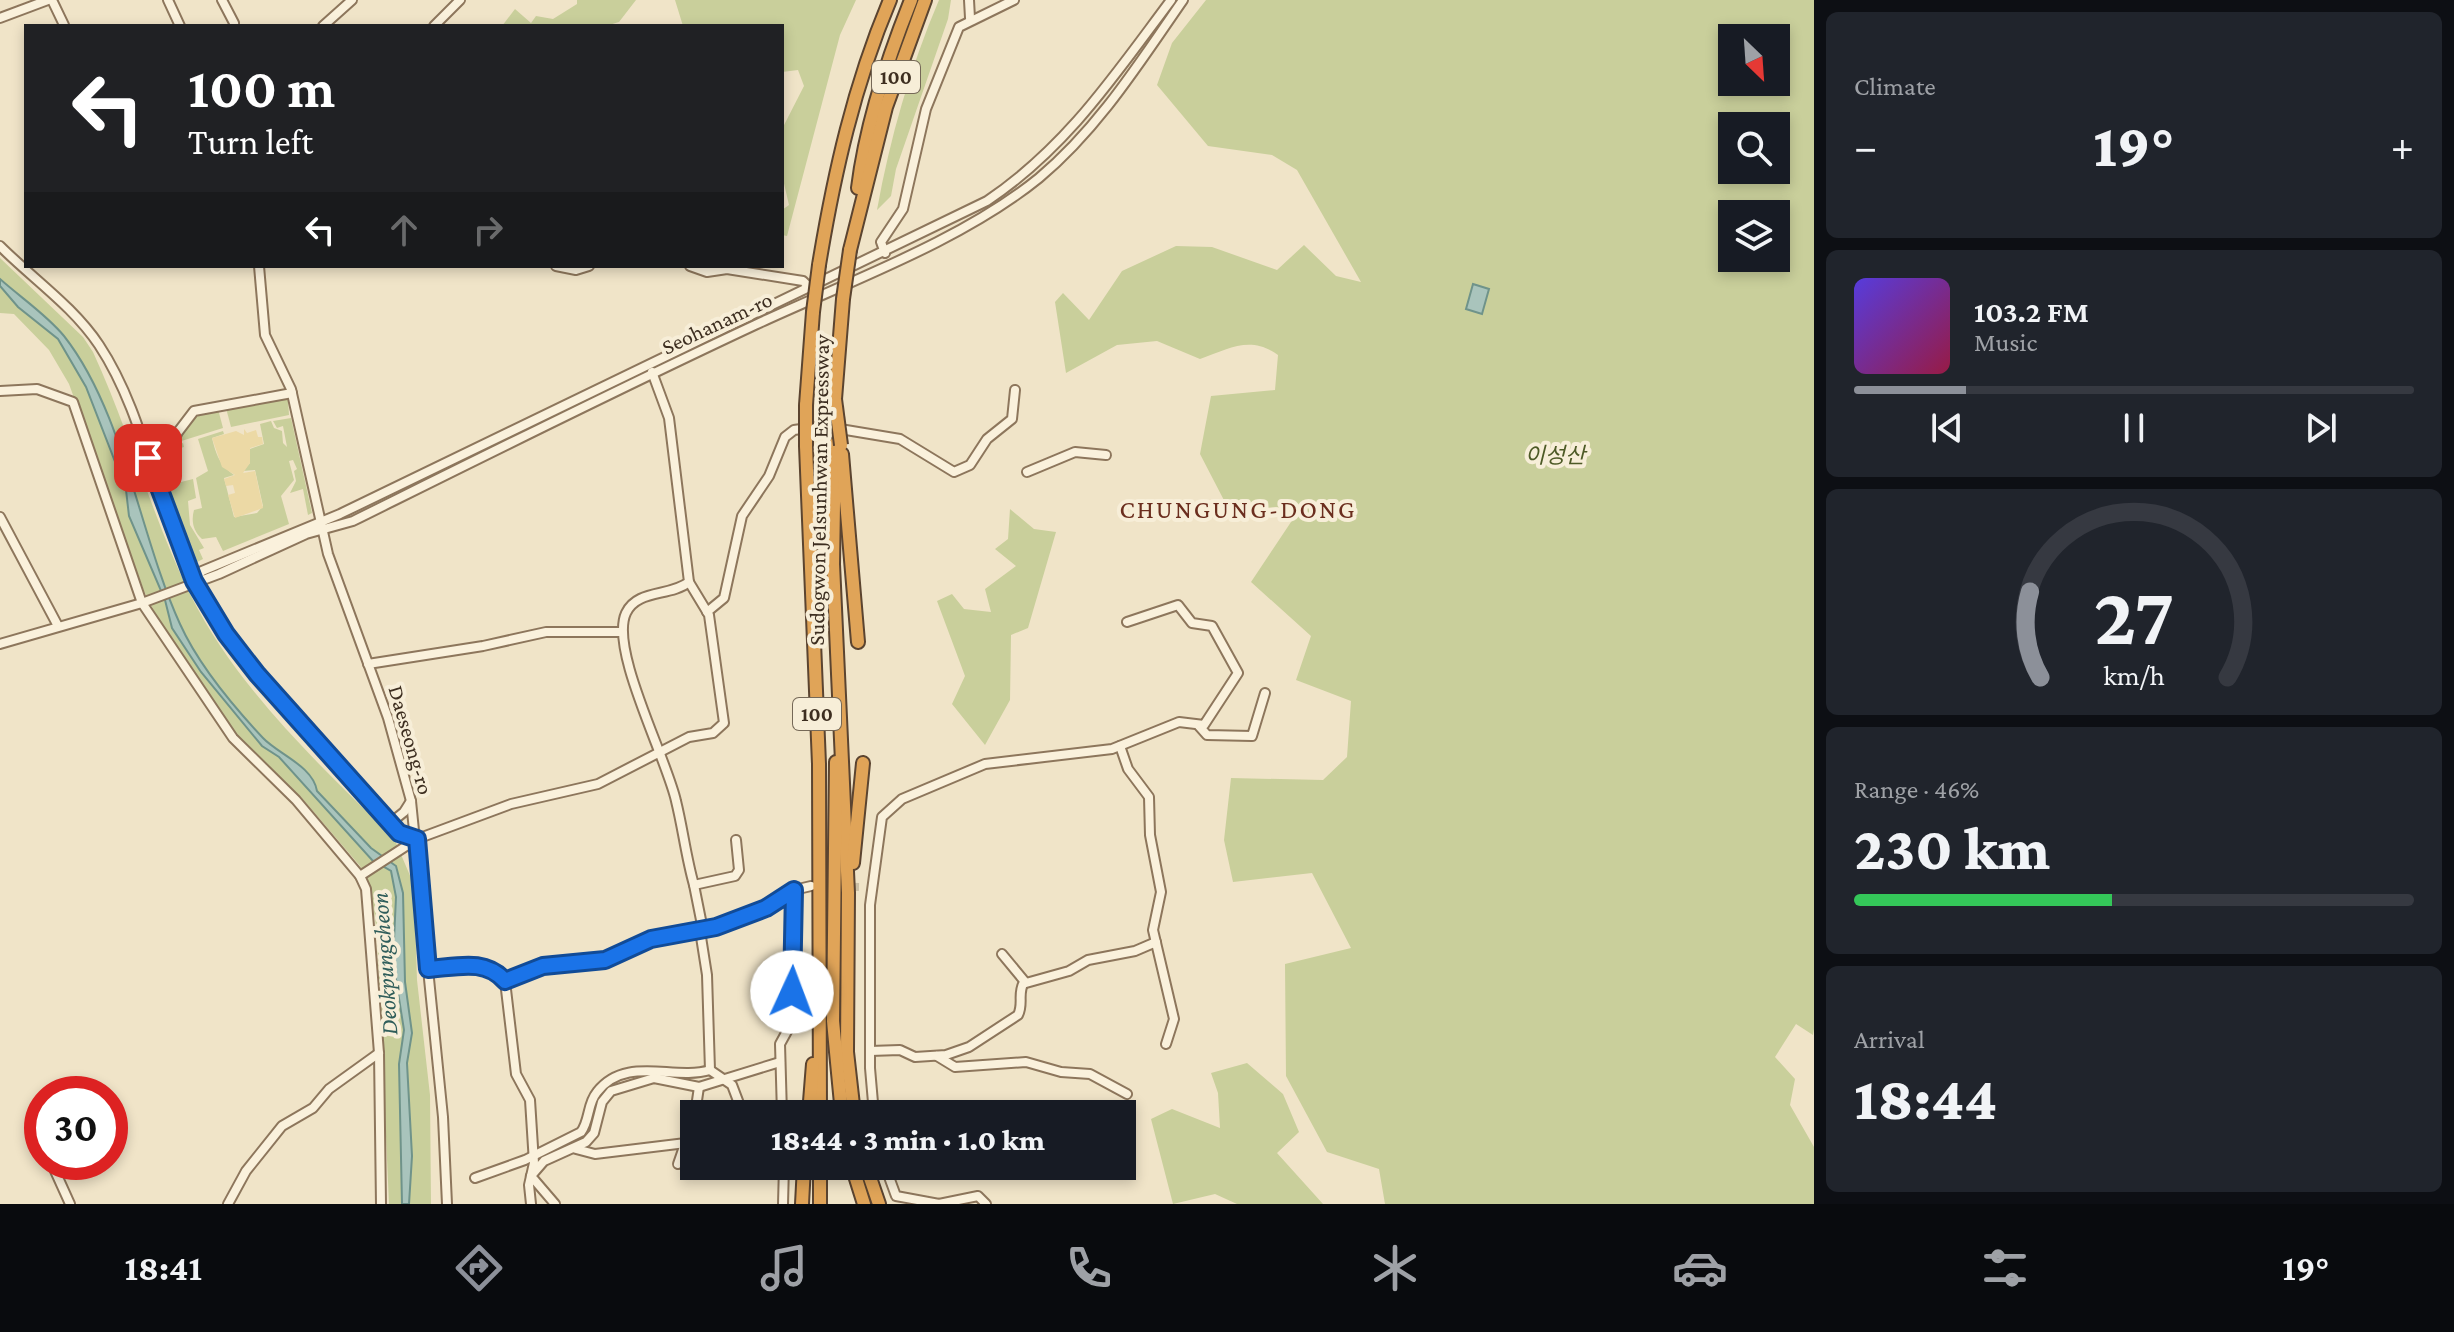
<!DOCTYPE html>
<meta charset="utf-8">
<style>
body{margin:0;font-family:"Crimson Pro","Noto Sans KR",serif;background:#20242c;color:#f1f3f6;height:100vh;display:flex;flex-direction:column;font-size:30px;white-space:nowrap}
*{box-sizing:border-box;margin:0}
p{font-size:26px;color:#9ea1a6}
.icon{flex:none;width:44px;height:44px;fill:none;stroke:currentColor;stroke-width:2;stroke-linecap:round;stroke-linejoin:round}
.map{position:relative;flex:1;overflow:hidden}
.panel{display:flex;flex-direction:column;gap:12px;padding:12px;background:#0d0f14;width:640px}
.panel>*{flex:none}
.banner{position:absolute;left:24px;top:24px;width:760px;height:244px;border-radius:0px;box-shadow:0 4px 12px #0003;background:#202124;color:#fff;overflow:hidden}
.needle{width:52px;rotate:155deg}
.buttons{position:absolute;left:1718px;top:24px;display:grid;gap:16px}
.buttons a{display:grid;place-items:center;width:72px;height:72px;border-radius:0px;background:#171b24;box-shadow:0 4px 12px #0003;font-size:40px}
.speed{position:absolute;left:24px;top:1076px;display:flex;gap:16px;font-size:40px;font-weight:700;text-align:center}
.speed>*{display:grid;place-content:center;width:104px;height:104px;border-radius:50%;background:#171b24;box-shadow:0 4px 12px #0003;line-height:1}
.speed .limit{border:12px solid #d22;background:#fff;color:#111}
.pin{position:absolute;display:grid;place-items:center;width:68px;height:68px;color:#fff;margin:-34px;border-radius:16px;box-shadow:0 4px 12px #0006}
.me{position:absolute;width:88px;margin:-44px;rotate:2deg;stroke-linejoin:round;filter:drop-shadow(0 0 6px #0008)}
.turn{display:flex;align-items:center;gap:28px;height:168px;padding:0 32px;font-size:36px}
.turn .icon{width:104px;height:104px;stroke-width:2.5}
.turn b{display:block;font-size:56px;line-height:68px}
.lanes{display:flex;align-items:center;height:76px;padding:0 32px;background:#0003;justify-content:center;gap:40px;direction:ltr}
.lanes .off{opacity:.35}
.big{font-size:60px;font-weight:800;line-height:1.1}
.panel .card{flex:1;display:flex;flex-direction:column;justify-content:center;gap:12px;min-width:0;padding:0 28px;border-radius:12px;background:#20242c}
.panel .dial{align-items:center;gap:0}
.dial svg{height:208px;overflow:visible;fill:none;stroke:#363941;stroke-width:7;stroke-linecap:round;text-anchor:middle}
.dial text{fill:#f1f3f6;stroke:none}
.song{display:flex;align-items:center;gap:24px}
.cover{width:96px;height:96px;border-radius:12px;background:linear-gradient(135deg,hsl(250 70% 55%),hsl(340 70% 35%))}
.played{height:8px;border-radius:4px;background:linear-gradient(90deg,#8c9099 20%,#363941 20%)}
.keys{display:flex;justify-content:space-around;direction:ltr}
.heat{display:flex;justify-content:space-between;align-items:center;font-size:44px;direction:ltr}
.charge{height:12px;border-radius:6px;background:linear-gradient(90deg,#34c759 46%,#363941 0)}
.trip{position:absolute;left:680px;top:1100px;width:456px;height:80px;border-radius:0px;background:#171b24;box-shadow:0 4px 12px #0003;font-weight:800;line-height:80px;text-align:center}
.menu{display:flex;height:128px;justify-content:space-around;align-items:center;background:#090b0e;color:#9ea1a6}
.menu .icon{width:56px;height:56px}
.menu .selected{color:#8c9099}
.menu b{font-size:36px;color:#f1f3f6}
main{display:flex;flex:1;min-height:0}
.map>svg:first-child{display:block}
.green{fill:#c9cf9b;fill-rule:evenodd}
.sand{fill:#ecd9a5}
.water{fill:#a9c4bc;stroke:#6f938a;stroke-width:2}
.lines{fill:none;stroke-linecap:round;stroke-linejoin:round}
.minor-tunnel{stroke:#ccc0a6;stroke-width:8;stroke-dasharray:8 4;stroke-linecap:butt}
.minor-casing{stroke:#8d765c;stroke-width:12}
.highway-casing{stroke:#5b4430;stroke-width:16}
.minor{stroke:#faf1dc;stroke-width:8}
.highway{stroke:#e0a458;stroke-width:12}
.highway-bridge-casing{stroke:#5b4430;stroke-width:16;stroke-linecap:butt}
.highway-bridge{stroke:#e0a458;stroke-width:12}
.route-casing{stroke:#114b97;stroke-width:20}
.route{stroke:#1a73e8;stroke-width:14}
.labels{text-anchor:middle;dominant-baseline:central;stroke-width:8;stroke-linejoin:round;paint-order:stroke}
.shield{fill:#f7eed8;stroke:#756857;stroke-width:2}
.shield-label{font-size:20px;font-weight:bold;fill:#3d2e20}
.street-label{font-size:22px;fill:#3d2e20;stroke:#f7eed8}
.park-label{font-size:22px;font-style:italic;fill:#4d5a26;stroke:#f7eed8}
.water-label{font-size:24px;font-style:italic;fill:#2f5d5a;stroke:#f7eed8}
.quarter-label{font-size:26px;letter-spacing:2px;fill:#6b2e1e;stroke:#f7eed8}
</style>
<main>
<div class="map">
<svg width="1814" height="1204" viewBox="0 0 1814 1204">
<rect width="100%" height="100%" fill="#f0e4c8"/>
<g class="green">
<polygon points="577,0 636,0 619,22 606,26 502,26 515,9 531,23 536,16 553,19 577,4"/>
<polygon points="675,0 856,0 840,35 787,236 782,235 782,210 789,205 782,175 782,129 804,86 798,70 782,72 782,26 683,26"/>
<path d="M 939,0 L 951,0 L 948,19 L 896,169 L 891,196 L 877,210 C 890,138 910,68 939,0 Z"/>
<path d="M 1206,0 L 1814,0 L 1814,1029 L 1813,1035 L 1796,1024 L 1775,1057 L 1795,1079 L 1790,1105 L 1814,1147 L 1814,1204 L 1385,1204 L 1379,1169 L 1327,1152 L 1286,1076 L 1285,964 L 1351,948 L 1312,873 L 1233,882 L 1224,840 L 1231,778 L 1323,780 L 1347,757 L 1351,701 L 1296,680 L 1311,636 L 1251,582 L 1301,507 L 1228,508 L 1200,454 L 1211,396 L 1275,390 L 1278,355 C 1250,335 1229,349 1200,359 L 1157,341 L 1117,345 L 1066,373 L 1055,302 L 1063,293 L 1089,320 L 1122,271 L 1176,246 L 1212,247 L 1277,270 L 1304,245 L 1336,276 L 1361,282 L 1297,170 L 1272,155 L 1208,146 L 1157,85 L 1172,43 ZM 1732,38 L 1776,38 L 1776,82 L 1732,82 ZM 1732,126 L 1776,126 L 1776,170 L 1732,170 ZM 1732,214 L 1776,214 L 1776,258 L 1732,258 Z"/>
<path d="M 0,258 L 83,337 L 93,352 C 130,432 152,518 191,596 C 237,688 321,767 394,838 L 414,885 L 417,980 L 430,1095 L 431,1204 L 389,1204 L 377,933 L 371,891 L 360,866 L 301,797 L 234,732 L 161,625 L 144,591 L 69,384 L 49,350 L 14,314 L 0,313 Z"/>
<polygon points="284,398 288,400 289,415 231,427 226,408"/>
<polygon points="218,409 223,428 175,443 194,416"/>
<path d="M 291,418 L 312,513 L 308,515 L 303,489 L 290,493 L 296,481 L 294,471 L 297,469 L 293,460 L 289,461 L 294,480 L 281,496 L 289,524 L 223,551 L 216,537 L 202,539 C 193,531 191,521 194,510 L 202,508 L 196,478 L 208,471 L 198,439 L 223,431 L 224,434 L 212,438 C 216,455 220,465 234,475 L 224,478 L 234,517 L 257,513 L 263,506 L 255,470 L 243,471 L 250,463 L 250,449 L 264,444 L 260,424 L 271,421 L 274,428 L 282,431 L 283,443 L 287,447 L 283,426 L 277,428 L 273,421 Z"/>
<polygon points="183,443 184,447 175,450 171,464 181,482 193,479 196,498 188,501 190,525 204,548 199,550 203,559 195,563 160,477 174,446"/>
<polygon points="1010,509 1034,529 1056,532 1028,628 1011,635 1010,700 985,745 952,704 965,676 937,601 952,594 964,609 991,612 985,589 1016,566 995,549 1008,539"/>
<polygon points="1247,1063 1283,1094 1299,1132 1277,1153 1323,1204 1237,1204 1215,1194 1173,1204 1151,1119 1172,1109 1220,1128 1218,1093 1211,1073"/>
</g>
<polygon class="sand" points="244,429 247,433 256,430 258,437 262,437 263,444 250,448 250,463 243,473 255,471 263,508 235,518 228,495 235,493 233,485 226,486 224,479 235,475 222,467 212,438 236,431 244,435"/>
<g class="water">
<path d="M 0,279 C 20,297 47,315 64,336 C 124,412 140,537 180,624 C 198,664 233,706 263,738 C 278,754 313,766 317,791 L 371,848 L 396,866 L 403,893 L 405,982 L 412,1033 L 407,1063 L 412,1156 L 409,1204 L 402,1204 L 399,1064 L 404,1030 L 393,961 L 396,897 L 391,871 L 372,860 L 279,757 L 262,746 L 201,672 L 172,628 L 165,600 L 129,516 L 126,490 L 86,387 L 58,339 L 18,307 L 0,286 Z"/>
<polygon points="1473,284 1489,289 1482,314 1466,309"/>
</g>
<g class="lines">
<polyline class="minor-tunnel" points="815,886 859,887"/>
<defs>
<g id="minor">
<polyline points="52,0 64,25"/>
<polyline points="168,0 180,26"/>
<polyline points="222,0 234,23"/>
<polyline points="969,0 970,18"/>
<polyline points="0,18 48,0"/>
<polyline points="323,26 352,0"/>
<polyline points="434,26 460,0"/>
<path d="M 0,246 C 33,279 73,306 99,345 C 146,416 156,508 195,582 C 244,674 323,745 390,823 L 399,833 L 417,839"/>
<polyline points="885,253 881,242 903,209 926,109 959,27 1014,0"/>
<polyline points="259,266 265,335 291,389 328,554 388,718 411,801 443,1117 447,1204"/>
<polyline points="556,266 576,270 589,266"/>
<polyline points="690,266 707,272 727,269 803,281 810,288"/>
<path d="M 652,372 L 669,418 L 689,582 C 670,597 637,589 626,613 C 609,649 667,759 676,801 C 683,829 686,857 694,885 L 735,876 L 739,870 L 736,840"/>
<polyline points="0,391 37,389 73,402 142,603 233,738 296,800 360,876 366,889 379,1053 381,1204"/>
<polyline points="1027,472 1075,452 1106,455"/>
<polyline points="155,477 178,432 194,411 292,393"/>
<polyline points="0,517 58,626"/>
<path d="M 195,580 L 202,571 L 340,514 L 987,201 C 1067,147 1114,76 1171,0"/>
<polyline points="707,612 724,598 742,516 769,476 785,437 794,430 822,426 900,439 954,472 970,465 987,439 1012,419 1015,390"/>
<path d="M 0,644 L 142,603 L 219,574 L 306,534 L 353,521 C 486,455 620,388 755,325 C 847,282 960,242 1039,178 C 1098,129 1140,62 1183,0"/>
<polyline points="368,664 483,646 546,632 622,632"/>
<polyline points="1199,726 1207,735 1252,736 1265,693"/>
<polyline points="1120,746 1128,769 1149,797 1150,835 1161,892 1153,930 1174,1019 1166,1044"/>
<polyline points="387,816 394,820 404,812 411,801"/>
<polyline points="360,876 417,839 511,804 598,784 689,737 713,733 724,723 709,615 689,582"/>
<polyline points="794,890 811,886"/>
<polyline points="1002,954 1026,983 1069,971 1088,960 1135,951 1156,942"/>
<path d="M 428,969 C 457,967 485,958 505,981 C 538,963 568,967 602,960 C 637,953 665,927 703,930 L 694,885"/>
<polyline points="505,981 516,1074 530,1100 534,1163 529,1185 531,1204"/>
<path d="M 870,1051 L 900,1050 L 915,1057 L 946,1055 L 969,1047 L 1018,1015 C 1024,1003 1017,994 1024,982"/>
<polyline points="937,1056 955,1067 1026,1062 1061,1072 1090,1074 1127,1094"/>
<polyline points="695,1114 699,1087"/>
<polyline points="743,1114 732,1085 710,1070 707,975 701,937 703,930 766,908 794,890 791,1024 780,1044 782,1114"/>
<polyline points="874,1114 870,1068 870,905 882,817 902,799 985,764 1112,749 1179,722 1204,725 1238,673 1212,626 1192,623 1178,605 1127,622"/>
<polyline points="576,1149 595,1154 694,1142"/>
<polyline points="51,1162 70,1204"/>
<polyline points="678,1164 694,1118"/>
<polyline points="885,1166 896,1196 939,1204 978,1196 986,1204"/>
<path d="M 475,1178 L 525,1160 L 581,1132 C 590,1120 587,1104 597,1092 C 626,1055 673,1081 710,1070"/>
<polyline points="228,1204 246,1171 282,1126 313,1108 329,1089 379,1053"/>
<polyline points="555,1204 531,1176 544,1161 586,1142 594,1133 602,1102 611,1091 654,1078 699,1087 780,1062"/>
<polyline points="783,1204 784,1166"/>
</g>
<g id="highway">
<path d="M 858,188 C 866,123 887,60 911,0"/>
<polyline points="850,250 886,107 925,0"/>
<path d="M 819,265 C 834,174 854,85 890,0"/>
<polyline points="835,399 843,299"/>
<polyline points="806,405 813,312"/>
<polyline points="835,444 833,564 848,893 847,1052 854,1114"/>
<polyline points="806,446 819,764 820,1114"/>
<polyline points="842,454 858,642"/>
<polyline points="836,762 833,1021 842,1114"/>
<polyline points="853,863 863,763"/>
<polyline points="809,1114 813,1064"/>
<polyline points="820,1166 820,1204"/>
<polyline points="852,1166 864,1204"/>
<polyline points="866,1166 879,1204"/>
<polyline points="802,1204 804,1166"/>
</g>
</defs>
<use href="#minor" class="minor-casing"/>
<use href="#highway" class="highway-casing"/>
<use href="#minor" class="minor"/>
<use href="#highway" class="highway"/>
<defs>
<g id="highway-bridge">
<polyline points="843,299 850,250"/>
<polyline points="813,312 819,265"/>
<polyline points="835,399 841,445"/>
<polyline points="806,446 806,405"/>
</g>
</defs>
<use href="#highway-bridge" class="highway-bridge-casing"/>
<use href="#highway-bridge" class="highway-bridge"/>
</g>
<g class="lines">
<defs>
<path id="route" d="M 148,458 L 194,581 L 226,634 L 257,674 L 399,833 L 417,839 L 428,969 C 457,967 485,958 505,981 L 543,966 L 605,960 L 651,939 L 716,927 L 766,908 L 794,890 L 792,992"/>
</defs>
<use href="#route" class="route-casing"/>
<use href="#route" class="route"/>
</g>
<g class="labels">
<g class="shield">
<rect x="872" y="61" width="48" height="32" rx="6"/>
<rect x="793" y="698" width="48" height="32" rx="6"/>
</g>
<g class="shield-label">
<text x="896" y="77">100</text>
<text x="817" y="714">100</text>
</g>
<g class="street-label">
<text transform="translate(717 323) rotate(-25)">Seohanam-ro</text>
<text transform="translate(819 490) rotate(-89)">Sudogwon Je1sunhwan Expressway</text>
<text transform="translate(411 740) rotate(74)">Daeseong-ro</text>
</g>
<g class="park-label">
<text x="1555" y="455">이성산</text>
</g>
<g class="water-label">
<text transform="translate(384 964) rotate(-94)">Deokpungcheon</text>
</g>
<g class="quarter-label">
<text x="1238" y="509">CHUNGUNG-DONG</text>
</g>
</g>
</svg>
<div class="buttons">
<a><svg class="needle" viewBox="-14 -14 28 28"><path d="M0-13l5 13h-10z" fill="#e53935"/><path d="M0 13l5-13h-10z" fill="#9ea1a6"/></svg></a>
<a><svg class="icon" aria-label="search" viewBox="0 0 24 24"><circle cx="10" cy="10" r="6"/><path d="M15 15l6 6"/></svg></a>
<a><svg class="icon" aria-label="layers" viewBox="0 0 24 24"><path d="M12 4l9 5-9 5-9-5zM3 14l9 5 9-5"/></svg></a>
</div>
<div class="speed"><div class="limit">30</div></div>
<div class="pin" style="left:148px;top:458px;background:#d93025"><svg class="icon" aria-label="arrive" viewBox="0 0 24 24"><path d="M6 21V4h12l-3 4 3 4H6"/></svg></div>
<svg class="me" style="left:792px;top:992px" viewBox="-20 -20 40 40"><circle r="19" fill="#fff"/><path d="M0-13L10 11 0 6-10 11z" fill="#1a73e8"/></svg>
<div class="trip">18:44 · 3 min · 1.0 km</div>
<div class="banner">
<div class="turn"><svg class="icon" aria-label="left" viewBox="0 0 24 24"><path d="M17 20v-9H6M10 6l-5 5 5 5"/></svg><div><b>100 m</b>Turn left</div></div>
<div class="lanes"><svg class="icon" aria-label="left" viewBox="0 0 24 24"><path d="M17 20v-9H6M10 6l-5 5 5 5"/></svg><svg class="icon off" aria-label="ahead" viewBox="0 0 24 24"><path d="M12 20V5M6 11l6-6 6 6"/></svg><svg class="icon off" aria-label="right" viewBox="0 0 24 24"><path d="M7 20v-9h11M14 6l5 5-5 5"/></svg></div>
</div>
</div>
<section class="panel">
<div class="card"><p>Climate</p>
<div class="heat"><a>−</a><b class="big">19°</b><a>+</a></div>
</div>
<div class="card">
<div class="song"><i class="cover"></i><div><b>103.2 FM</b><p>Music</p></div></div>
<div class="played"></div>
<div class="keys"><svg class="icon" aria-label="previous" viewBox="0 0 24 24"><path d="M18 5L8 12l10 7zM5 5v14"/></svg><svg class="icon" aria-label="pause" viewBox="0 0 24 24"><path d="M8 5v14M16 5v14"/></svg><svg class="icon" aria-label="next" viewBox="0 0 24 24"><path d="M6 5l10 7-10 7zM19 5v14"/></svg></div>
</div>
<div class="card dial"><svg viewBox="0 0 100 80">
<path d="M14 69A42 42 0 1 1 86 69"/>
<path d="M14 69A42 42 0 0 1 10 36" stroke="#8c9099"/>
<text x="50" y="56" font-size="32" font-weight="700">27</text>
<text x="50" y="72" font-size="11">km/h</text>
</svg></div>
<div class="card"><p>Range · 46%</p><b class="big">230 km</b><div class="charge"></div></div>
<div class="card"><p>Arrival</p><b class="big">18:44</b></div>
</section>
</main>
<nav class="menu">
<b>18:41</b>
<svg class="icon selected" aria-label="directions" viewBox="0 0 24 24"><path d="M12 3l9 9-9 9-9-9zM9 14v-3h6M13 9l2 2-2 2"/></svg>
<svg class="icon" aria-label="music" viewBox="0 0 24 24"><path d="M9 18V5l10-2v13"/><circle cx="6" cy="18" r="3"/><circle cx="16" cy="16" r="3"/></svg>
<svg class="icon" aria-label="phone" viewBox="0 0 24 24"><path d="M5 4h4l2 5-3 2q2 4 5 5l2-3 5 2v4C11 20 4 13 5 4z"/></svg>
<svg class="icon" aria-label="climate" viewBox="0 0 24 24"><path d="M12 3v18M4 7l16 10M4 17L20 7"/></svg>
<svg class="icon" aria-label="car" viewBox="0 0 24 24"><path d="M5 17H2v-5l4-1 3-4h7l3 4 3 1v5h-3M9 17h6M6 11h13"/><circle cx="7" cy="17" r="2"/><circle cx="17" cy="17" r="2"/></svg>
<svg class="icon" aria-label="filters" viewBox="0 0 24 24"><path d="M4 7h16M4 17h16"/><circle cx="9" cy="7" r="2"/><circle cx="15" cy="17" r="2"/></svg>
<b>19°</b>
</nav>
